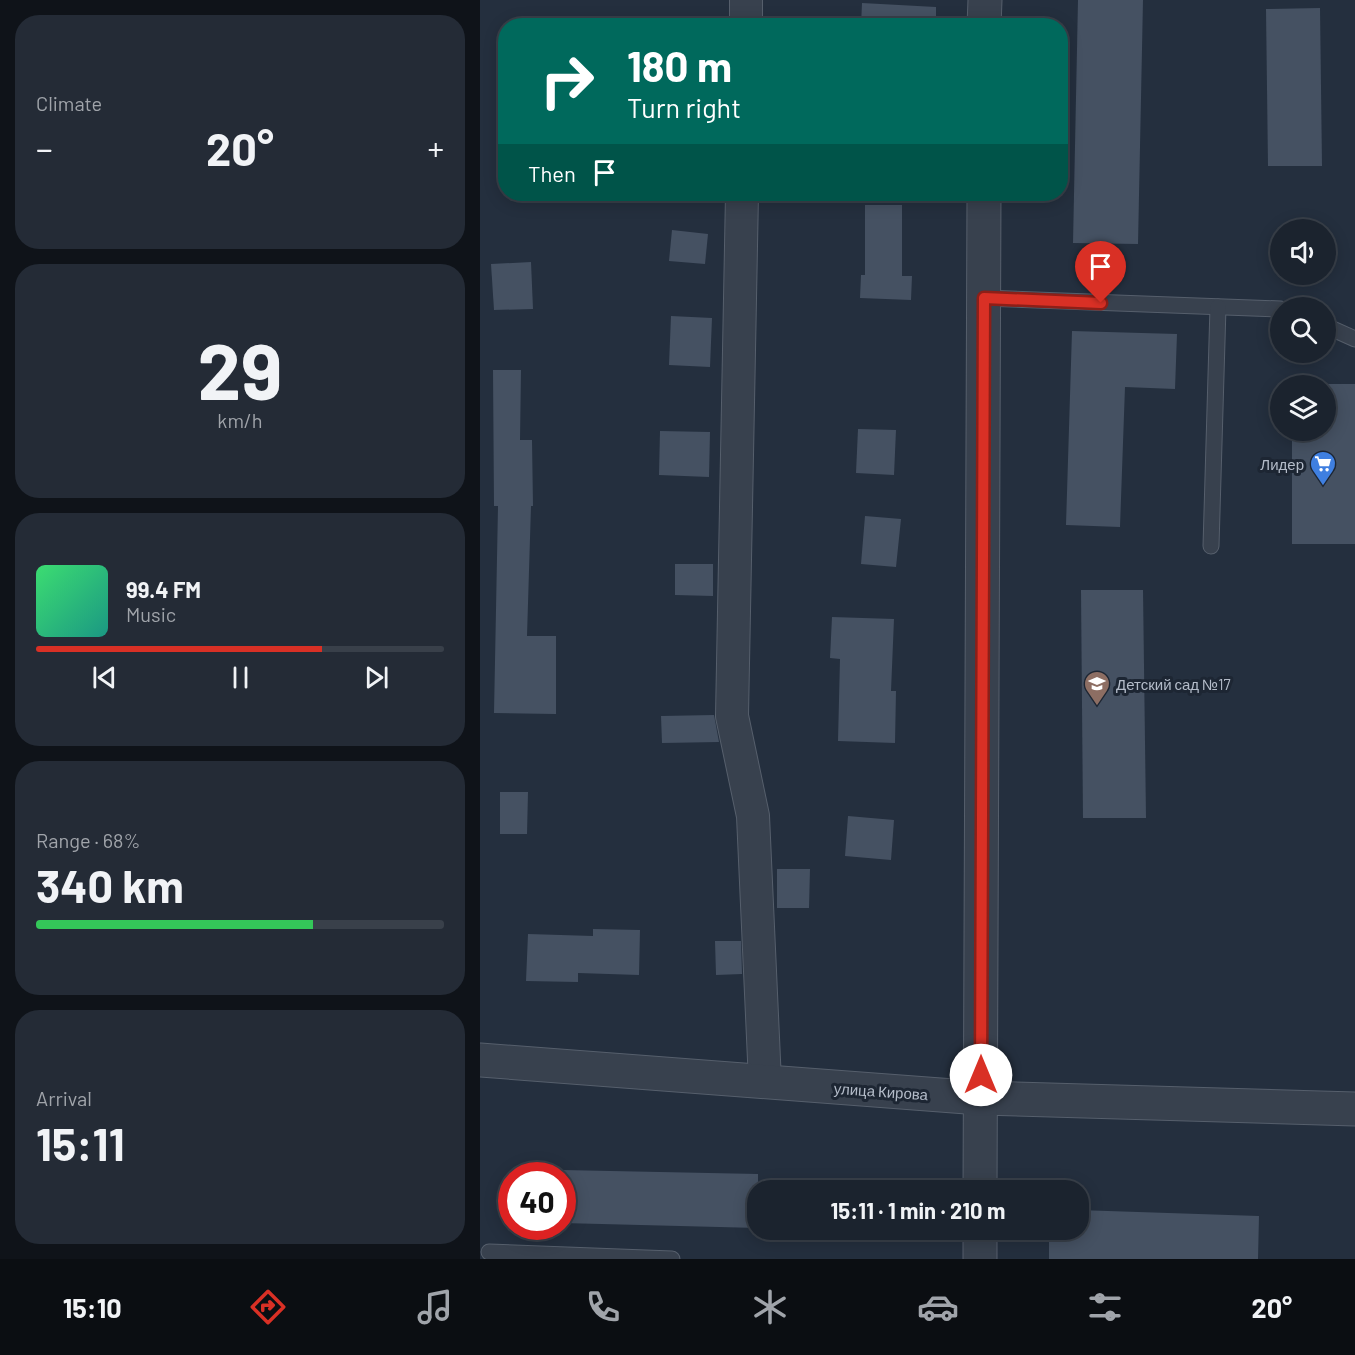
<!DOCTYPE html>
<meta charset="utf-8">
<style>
body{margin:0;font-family:Barlow,sans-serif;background:#242b36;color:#f1f3f6;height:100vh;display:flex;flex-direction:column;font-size:22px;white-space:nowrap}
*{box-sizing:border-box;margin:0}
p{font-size:20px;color:#a0a4aa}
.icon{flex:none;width:33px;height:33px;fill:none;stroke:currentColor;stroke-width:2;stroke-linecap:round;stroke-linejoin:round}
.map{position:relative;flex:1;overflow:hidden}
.side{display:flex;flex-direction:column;gap:15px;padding:15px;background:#0f1319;width:480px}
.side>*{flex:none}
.hud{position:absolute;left:18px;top:18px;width:570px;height:183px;border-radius:24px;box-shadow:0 3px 15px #0003,0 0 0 2px #39404a;background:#00695c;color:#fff;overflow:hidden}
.buttons{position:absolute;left:790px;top:219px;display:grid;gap:12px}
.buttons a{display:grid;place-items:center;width:66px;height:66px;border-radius:50%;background:#1b232e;box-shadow:0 3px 15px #0003,0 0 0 2px #39404a;font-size:30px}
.speed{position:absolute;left:18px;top:1162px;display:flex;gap:12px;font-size:30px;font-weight:700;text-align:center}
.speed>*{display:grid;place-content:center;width:78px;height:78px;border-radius:50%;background:#1b232e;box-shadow:0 3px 15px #0003,0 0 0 2px #39404a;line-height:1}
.speed .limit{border:9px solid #d22;background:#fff;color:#111}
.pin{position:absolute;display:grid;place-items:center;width:51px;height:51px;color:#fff;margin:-62px -26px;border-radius:50% 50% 50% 0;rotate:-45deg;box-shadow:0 0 6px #0007}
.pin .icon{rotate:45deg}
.me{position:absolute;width:66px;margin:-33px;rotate:0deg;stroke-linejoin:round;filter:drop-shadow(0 0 4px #0008)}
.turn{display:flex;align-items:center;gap:21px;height:126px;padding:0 30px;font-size:27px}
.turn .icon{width:78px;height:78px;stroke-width:2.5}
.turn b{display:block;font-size:42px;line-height:51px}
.then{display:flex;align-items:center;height:57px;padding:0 30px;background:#0003;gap:12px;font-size:22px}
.big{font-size:45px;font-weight:700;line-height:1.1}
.side .card{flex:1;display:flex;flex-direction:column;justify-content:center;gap:9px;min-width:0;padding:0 21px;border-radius:24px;background:#242b36}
.side .dial{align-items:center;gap:0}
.dial b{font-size:78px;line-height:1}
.song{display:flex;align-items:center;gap:18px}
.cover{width:72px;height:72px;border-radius:9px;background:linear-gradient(135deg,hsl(140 70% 55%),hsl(170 70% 35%))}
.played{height:6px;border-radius:3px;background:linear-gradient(90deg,#d93025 70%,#39404a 70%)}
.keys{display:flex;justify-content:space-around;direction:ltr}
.heat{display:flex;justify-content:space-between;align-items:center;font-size:33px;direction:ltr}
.charge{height:9px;border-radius:4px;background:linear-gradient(90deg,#34c759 68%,#39404a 0)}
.trip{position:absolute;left:267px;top:1180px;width:342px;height:60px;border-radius:24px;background:#1b232e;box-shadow:0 3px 15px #0003,0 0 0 2px #39404a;font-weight:700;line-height:60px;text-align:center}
.menu{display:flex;height:96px;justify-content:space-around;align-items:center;background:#0b0e12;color:#a0a4aa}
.menu .icon{width:42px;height:42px}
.menu .selected{color:#d93025}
.menu b{font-size:27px;color:#f1f3f6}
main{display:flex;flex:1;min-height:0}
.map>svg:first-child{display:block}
.building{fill:#455162}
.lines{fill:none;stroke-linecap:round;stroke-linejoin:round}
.service-casing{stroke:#565f6c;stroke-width:17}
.minor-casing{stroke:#565f6c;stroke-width:34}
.tertiary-casing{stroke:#565f6c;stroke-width:35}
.service{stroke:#38414e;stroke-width:15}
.minor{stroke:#38414e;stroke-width:32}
.tertiary{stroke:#38414e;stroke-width:33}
.route-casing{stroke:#8d1f18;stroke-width:15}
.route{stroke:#d93025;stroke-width:10}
.labels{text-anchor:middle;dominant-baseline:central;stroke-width:6;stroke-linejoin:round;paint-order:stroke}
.poi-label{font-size:15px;fill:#b4bcc9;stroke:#1d2633;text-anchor:end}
.street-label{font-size:15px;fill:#b4bcc9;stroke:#1d2633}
</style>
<main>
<section class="side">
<div class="card"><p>Climate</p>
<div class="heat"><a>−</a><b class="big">20°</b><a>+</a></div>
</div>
<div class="card dial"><b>29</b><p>km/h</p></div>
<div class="card">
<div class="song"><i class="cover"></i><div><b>99.4 FM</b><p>Music</p></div></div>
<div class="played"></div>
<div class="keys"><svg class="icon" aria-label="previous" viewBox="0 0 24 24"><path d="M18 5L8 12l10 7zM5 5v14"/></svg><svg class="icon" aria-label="pause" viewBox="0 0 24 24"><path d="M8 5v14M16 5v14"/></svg><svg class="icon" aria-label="next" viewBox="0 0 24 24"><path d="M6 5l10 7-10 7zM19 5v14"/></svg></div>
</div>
<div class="card"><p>Range · 68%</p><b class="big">340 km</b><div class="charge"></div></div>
<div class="card"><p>Arrival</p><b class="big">15:11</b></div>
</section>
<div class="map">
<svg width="875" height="1259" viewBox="0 0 875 1259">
<rect width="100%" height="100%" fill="#242f3e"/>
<g class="building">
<polygon points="598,0 663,0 658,244 593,243"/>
<polygon points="382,3 456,7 456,26 381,26"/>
<polygon points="840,8 842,166 788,166 786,9"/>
<polygon points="385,205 422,205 422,276 432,276 431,300 380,298 381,275 385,275"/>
<polygon points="192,230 228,234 225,264 189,261"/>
<polygon points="51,262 53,309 14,310 11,264"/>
<polygon points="191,316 232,318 230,367 189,365"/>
<polygon points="592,331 697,334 695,389 645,387 640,527 586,525"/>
<polygon points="13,370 41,370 40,440 52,440 53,506 51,506 47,636 76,636 76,714 14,713 18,506 14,506"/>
<polygon points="846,384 875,384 875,544 812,544 812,430 846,430"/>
<polygon points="378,429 416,430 414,475 376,473"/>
<polygon points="180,431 230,432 229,477 179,475"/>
<polygon points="385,516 421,519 416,567 381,564"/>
<polygon points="195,564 233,564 233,596 195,595"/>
<polygon points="601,590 663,590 666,818 603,818"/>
<polygon points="352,617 414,619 411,691 416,691 415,743 358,741 360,659 350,658"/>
<polygon points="234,715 239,742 182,743 181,716"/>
<polygon points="20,792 48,792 47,834 20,834"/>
<polygon points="368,816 414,820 411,860 365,856"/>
<polygon points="297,869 330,869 329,908 297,908"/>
<polygon points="113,929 160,930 159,975 98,973 98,982 46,981 48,934 113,936"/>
<polygon points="235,941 261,941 262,974 236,975"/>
<polygon points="82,1170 278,1174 278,1228 82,1223"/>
<polygon points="598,1210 779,1216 778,1259 569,1259 569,1230 598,1230"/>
</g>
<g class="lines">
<defs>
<g id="service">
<polyline points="504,298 801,309"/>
<polyline points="846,326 875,339"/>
<polyline points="731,546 738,307"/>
<polyline points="9,1252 192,1259"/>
</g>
<g id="minor">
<polyline points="266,26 266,0"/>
<polyline points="262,194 252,716 273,816 285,1082"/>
</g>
<g id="tertiary">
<polyline points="504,26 505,0"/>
<polyline points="0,1060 500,1098 875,1109"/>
<polyline points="500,1191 504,194"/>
<polyline points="500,1259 500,1230"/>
</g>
</defs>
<use href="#service" class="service-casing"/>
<use href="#minor" class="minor-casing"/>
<use href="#tertiary" class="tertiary-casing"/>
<use href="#service" class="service"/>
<use href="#minor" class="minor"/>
<use href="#tertiary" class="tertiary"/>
</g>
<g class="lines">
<defs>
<polyline id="route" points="501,1075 504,298 621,303"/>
</defs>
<use href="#route" class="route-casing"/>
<use href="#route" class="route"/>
</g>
<defs>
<symbol id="supermarket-pin" viewBox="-11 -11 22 30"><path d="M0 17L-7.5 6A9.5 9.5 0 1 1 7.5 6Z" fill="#3f7fe0" stroke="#1d2633"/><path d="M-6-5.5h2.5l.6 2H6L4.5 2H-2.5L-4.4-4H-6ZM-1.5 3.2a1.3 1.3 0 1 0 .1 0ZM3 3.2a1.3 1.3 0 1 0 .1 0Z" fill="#fff"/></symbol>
<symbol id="school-pin" viewBox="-11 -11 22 30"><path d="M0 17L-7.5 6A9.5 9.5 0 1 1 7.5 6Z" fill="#8d6e63" stroke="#1d2633"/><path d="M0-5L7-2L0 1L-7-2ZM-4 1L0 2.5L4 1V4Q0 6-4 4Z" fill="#fff"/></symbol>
</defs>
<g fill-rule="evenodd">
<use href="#supermarket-pin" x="828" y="449" width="30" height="40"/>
<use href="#school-pin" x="602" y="669" width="30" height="40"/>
</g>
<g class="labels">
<g class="poi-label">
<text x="824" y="464">Лидер</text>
<text x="636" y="684" text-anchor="start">Детский сад №17</text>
</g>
<g class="street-label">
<text transform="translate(401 1091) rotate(4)">улица Кирова</text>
</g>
</g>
</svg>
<div class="buttons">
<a><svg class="icon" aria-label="sound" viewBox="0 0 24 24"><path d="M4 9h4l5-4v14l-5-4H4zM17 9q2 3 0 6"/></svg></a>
<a><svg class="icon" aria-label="search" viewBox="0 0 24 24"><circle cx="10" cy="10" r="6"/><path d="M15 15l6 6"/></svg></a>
<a><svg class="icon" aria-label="layers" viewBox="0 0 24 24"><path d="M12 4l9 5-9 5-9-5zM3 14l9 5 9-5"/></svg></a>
</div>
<div class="speed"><div class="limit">40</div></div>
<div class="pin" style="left:621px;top:303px;background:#d93025"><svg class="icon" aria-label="arrive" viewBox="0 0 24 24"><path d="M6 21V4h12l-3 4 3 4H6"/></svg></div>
<svg class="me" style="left:501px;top:1075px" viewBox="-20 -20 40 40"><circle r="19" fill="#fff"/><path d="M0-13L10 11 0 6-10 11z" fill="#d93025"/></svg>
<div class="trip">15:11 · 1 min · 210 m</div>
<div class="hud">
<div class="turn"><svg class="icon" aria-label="right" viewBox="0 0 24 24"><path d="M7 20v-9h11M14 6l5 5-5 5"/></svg><div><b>180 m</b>Turn right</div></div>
<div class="then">Then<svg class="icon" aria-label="arrive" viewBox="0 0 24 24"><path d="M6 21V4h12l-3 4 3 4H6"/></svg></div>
</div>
</div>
</main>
<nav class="menu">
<b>15:10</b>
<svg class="icon selected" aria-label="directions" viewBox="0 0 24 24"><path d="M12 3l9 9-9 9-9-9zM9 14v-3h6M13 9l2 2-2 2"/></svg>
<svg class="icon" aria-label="music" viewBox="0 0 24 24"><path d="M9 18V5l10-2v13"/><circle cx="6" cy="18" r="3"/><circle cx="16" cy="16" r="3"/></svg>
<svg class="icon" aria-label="phone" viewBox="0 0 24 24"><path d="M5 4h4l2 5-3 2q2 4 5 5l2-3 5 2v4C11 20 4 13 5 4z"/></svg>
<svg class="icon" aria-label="climate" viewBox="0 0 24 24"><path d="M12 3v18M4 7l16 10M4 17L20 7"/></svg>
<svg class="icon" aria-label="car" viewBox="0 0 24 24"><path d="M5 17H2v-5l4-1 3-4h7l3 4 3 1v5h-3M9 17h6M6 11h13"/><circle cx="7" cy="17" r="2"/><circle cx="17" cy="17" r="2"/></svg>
<svg class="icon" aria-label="filters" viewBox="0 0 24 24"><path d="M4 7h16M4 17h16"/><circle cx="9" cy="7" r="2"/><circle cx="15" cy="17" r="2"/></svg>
<b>20°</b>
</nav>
